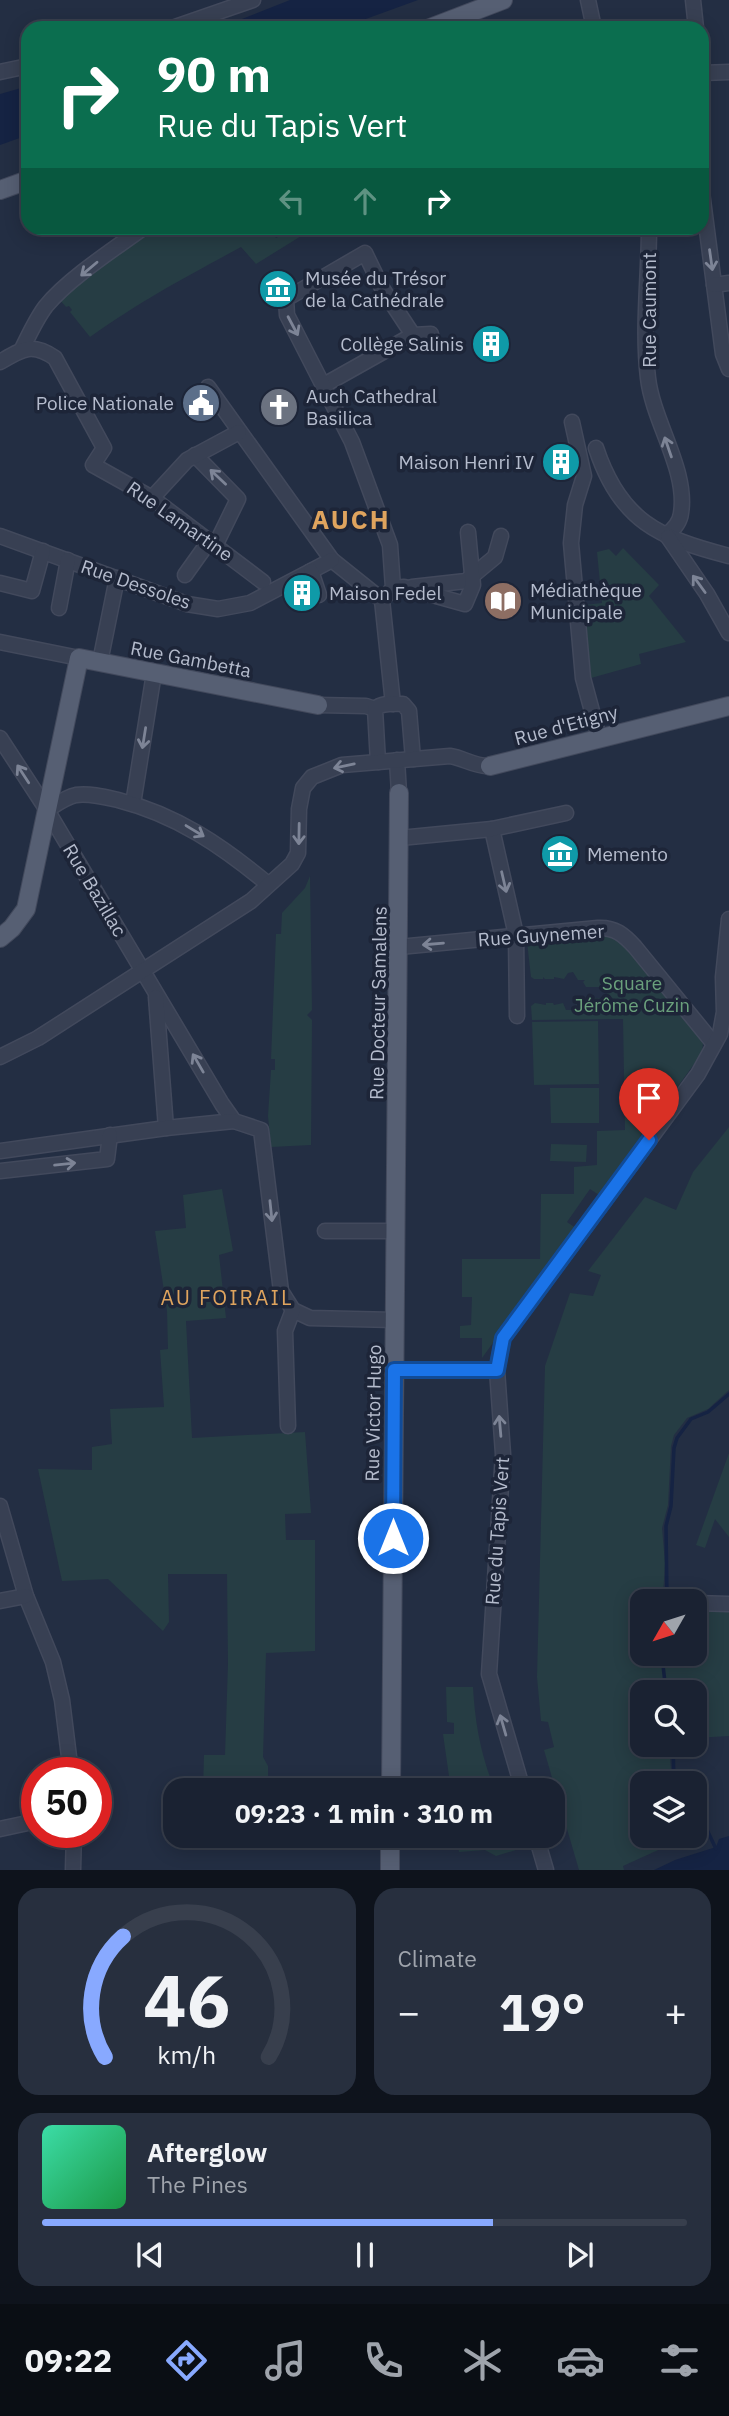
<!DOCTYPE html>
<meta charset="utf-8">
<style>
body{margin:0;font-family:"IBM Plex Sans",sans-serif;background:#272f3e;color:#f1f3f6;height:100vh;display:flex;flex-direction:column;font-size:26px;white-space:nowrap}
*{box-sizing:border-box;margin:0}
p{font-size:23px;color:#9fa4ac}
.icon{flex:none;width:38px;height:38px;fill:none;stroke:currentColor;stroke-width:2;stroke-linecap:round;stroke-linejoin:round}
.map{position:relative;height:1870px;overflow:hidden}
.drawer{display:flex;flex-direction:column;gap:18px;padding:18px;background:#0e131c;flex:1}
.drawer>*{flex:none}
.banner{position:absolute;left:21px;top:21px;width:688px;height:214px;border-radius:21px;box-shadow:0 4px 18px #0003,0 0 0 2px #383f4d;background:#0b6e4f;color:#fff;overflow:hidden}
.needle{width:46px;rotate:231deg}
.buttons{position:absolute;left:630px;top:1589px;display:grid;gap:14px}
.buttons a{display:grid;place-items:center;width:77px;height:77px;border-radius:14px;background:#1a2232;box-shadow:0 4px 18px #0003,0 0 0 2px #383f4d;font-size:35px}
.speed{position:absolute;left:21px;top:1757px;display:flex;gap:14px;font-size:35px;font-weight:700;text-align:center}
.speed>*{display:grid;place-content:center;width:91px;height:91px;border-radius:50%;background:#1a2232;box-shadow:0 4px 18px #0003,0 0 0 2px #383f4d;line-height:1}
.speed .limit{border:10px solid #d22;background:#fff;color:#111}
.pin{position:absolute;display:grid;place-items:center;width:60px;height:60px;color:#fff;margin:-72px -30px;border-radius:50% 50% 50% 0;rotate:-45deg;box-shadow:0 0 7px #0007}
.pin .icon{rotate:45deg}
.me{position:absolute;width:77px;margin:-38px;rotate:0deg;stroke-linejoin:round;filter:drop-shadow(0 0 5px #0008)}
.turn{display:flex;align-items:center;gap:24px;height:147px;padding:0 21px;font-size:32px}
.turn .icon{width:91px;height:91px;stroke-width:2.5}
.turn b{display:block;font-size:49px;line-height:60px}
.lanes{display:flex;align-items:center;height:66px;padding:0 21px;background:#0003;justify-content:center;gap:35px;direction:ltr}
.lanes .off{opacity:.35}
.big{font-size:52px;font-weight:700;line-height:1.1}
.drawer .card{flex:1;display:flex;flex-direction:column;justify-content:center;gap:10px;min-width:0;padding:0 24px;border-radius:21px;background:#272f3e}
.drawer .dial{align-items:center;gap:0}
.dial svg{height:182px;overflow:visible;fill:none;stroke:#383f4d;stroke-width:7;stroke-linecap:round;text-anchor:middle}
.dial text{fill:#f1f3f6;stroke:none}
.song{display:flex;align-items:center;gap:21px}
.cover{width:84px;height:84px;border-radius:10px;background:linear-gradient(135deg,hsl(160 70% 55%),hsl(140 70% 35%))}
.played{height:7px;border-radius:4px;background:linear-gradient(90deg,#88a9ff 70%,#383f4d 70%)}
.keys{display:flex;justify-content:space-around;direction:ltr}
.heat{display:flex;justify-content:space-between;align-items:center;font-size:38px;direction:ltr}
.drawer .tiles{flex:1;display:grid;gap:18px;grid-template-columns:1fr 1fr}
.card:last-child{grid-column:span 2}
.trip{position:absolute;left:163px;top:1778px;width:402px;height:70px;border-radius:21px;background:#1a2232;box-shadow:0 4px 18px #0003,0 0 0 2px #383f4d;font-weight:700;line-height:70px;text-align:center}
.tab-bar{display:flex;height:112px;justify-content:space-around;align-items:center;background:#0a0e14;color:#9fa4ac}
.tab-bar .icon{width:49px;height:49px}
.tab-bar .active{color:#88a9ff}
.tab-bar b{font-size:32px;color:#f1f3f6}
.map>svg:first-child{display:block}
.green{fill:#263d44}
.water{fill:#152343}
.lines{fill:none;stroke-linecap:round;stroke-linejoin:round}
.stream{stroke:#152343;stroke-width:3.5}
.minor-casing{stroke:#42495c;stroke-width:17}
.major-casing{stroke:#42495c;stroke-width:20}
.minor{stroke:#384053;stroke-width:14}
.major{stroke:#565f73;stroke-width:18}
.oneway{stroke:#7d8496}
.route-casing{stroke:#114b97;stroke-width:18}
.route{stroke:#1a73e8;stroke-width:12}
.labels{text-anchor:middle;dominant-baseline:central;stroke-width:7;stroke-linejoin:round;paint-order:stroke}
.poi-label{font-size:19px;fill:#b5bccd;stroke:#1d2538;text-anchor:start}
.street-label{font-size:19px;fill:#b5bccd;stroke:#1d2538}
.park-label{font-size:19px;fill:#6aa07c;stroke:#1d2538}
.neighbourhood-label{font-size:21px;letter-spacing:2px;fill:#dfa45e;stroke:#1d2538}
.district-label{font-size:26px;font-weight:bold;letter-spacing:2px;fill:#dfa45e;stroke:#1d2538}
</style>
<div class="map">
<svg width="729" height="1870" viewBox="0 0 729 1870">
<rect width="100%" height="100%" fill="#232e43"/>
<g class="green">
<path d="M 149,228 L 269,228 L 276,238 L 293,228 L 302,228 L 306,233 L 256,264 L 241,247 C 186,277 142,300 90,337 L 70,312 L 72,310 L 69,306 L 66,307 L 59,299 Z"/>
<polygon points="623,548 659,585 649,596 686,642 639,654 641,664 591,678 584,605 602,603 597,552 609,549 616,556"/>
<polygon points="310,876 312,1010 307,1015 312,1020 311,1145 271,1147 268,1116 271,1070 275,1070 275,1059 271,1059 276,934 281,934 282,913 305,888"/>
<polygon points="603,936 610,937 622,944 699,1034 703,1043 702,1053 599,1195 590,1189 567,1222 576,1228 482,1358 482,1338 460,1338 460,1326 471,1325 472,1297 462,1297 462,1259 540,1259 541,1194 574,1194 574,1167 597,1165 597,1131 625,1130 623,1019 532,1020 531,1006 535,1003 546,1005 546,1003 553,1003 554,1005 563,1003 566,1010 572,1010 577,1004 584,1003 583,1001 587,997 607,999 607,987 586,987 583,982 585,980 578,980 573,972 568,973 564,979 554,977 554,979 545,979 543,977 543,979 534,979 531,977 527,942"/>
<polygon points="598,1021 599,1084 534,1085 532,1022"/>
<polygon points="550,1088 599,1088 599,1123 551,1123"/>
<polygon points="729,1127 729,1390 708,1409 687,1418 674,1435 671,1446 668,1505 662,1528 665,1563 663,1596 667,1601 642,1601 642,1654 695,1654 695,1608 729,1609 729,1736 695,1738 695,1692 642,1692 642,1745 669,1745 672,1783 642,1783 642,1836 689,1836 623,1866 624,1870 579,1870 544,1750 554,1747 548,1722 541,1721 537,1677 545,1366 570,1293 593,1296 601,1275 588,1271 645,1197 676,1210 693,1172"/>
<polygon points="551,1144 587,1145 586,1162 550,1161"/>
<polygon points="222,1189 233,1251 219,1255 226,1318 186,1321 192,1438 305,1432 311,1513 285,1514 286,1540 315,1540 315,1651 266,1653 263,1757 268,1766 268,1784 203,1790 204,1755 225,1755 228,1664 227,1574 168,1574 169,1622 163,1631 108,1579 62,1581 38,1469 92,1470 92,1447 112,1444 110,1409 164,1407 160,1350 168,1349 167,1311 155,1231 186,1228 183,1195"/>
<polygon points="729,1453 729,1537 715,1519 705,1548 696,1545"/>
<path d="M 446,1687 L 473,1687 C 475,1724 481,1756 495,1790 L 451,1790 L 443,1734 L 454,1734 L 454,1723 L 447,1722 Z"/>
<polygon points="457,1836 514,1836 516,1850 496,1856 485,1850 459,1852"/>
</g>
<g class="water">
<polygon points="290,0 418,0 341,28 219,28"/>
<polygon points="28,86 28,135 0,145 0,94"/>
<polygon points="729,1836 729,1870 654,1870 675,1860 716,1847 719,1839"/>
</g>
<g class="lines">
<g class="stream">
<polyline points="667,1601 666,1526 671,1506 674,1448 677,1438 691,1419 708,1412 729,1394"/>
<polyline points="665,1654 663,1665 666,1692"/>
<polyline points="673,1745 674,1783"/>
<polyline points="695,1804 716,1849"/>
</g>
<defs>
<g id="minor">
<polyline points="588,0 594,28"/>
<polyline points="693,0 696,28"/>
<polyline points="172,28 253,0"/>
<polyline points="0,72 28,66"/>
<polyline points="702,73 729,72"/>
<polyline points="702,192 723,354 729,369"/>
<path d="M 649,228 C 649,277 642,329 648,378 C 653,422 688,470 681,513 C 680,523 673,530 666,535"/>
<polyline points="714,285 729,283"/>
<path d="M 22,349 C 29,335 36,319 46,306 C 68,279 114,249 143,228"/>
<path d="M 0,362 C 22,349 32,342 55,358 L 104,448 L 93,465 L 152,498 L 263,582"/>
<polyline points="324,385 413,335 431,334"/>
<polyline points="208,387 332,560 382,600"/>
<polyline points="572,422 584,476 575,505 571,543 583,678 599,737"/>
<path d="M 596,448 C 620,521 659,538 729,556"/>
<polyline points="195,455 238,499 216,544"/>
<polyline points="152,498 187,460 239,432"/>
<polyline points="0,536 187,604 218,609 250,603 332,560"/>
<polyline points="668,537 707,594 729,633"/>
<polyline points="311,571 319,595"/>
<polyline points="185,575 210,540"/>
<polyline points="0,583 32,591 43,551"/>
<polyline points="412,587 466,581 495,557 501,536"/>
<polyline points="393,588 404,587 465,604 473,585 468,532"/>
<polyline points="382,600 393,588 390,545 352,442 287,315 286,299 365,253 382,288 413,335"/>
<polyline points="382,600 393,704"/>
<polyline points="59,608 68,560"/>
<polyline points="0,642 79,658"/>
<polyline points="100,662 117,578"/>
<polyline points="318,705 366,706 375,709"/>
<polyline points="0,738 47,810 222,1104 234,1121"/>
<polyline points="397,760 399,793"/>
<path d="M 378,762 L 375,709 C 382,702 394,704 403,704 L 409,711 L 413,759"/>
<polyline points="133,804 154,673"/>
<path d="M 47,810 C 55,805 66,797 76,795 C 89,793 105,797 118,800 C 177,815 222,846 268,884"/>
<polyline points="492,829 516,935 517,1016"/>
<polyline points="400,838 492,829 566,813"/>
<path d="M 399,947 L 598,928 C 615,927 624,935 635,947 L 714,1044"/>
<polyline points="156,997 166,1128"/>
<path d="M 0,1057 L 38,1038 L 251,901 L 292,864 L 298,853 L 299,809 L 303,788 L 312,777 L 342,765 L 450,756 C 464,758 475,767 490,766"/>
<polyline points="0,1151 166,1128 234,1121 261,1130 281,1291 293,1310 310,1318 395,1320"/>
<polyline points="0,1171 107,1159 110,1135"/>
<polyline points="325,1231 396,1231"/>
<polyline points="394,1370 497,1370"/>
<polyline points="288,1426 285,1331 293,1310"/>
<polyline points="0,1506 26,1596 53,1662 62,1700 71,1773"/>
<polyline points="0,1601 26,1596"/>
<polyline points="695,1603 729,1604"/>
<polyline points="523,1790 489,1674 503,1454 497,1370 503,1338 698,1074 720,1034 724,1012 723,977 729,919"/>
<polyline points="0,1829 37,1821"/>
<polyline points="536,1836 546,1870"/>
<polyline points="73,1870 74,1832"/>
</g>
<g id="major">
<polyline points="430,28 503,0"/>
<polyline points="0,190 28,180"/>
<polyline points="490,766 729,706"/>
<polyline points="0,938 12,928 26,909 79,658 318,705"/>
<polyline points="391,1790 399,793"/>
<polyline points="390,1870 390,1836"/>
</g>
</defs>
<use href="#minor" class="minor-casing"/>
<use href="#major" class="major-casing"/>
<use href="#minor" class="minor"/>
<use href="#major" class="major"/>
</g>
<defs><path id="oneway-shaft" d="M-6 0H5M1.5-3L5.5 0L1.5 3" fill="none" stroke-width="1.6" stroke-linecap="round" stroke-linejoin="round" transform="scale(1.75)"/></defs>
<g class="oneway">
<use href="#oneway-shaft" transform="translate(711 260) rotate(82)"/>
<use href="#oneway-shaft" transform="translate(89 269) rotate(140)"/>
<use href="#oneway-shaft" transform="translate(293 326) rotate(62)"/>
<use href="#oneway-shaft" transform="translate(668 447) rotate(-109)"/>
<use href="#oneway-shaft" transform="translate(218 477) rotate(-137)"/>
<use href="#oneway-shaft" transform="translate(699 584) rotate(-126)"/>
<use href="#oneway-shaft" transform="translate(144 738) rotate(99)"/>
<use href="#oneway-shaft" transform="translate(344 766) rotate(168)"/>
<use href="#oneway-shaft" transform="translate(23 774) rotate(-123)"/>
<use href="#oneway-shaft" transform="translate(195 831) rotate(31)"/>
<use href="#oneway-shaft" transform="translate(299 834) rotate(91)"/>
<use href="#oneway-shaft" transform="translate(504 882) rotate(77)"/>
<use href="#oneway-shaft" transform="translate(433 944) rotate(175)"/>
<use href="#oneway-shaft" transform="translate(198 1063) rotate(-120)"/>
<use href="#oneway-shaft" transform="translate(65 1164) rotate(-6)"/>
<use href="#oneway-shaft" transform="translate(271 1211) rotate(84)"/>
<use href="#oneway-shaft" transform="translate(500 1426) rotate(-95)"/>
<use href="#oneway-shaft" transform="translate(503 1725) rotate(-106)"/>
</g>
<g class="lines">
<defs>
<polyline id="route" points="393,1538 394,1370 497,1370 503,1338 649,1140"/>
</defs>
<use href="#route" class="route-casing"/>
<use href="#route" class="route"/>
</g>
<defs>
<symbol id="museum-disc" viewBox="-11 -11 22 22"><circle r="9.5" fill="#0f9aa8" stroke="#1d2538"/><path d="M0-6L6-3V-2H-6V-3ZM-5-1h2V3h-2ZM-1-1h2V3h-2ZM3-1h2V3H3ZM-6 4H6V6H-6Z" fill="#fff"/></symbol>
<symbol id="building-disc" viewBox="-11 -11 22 22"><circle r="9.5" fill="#0f9aa8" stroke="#1d2538"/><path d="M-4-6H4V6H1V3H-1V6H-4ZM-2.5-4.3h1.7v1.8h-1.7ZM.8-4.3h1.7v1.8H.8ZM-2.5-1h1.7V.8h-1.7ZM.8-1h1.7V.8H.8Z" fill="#fff"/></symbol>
<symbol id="civic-disc" viewBox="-11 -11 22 22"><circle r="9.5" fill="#5c6f8a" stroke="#1d2538"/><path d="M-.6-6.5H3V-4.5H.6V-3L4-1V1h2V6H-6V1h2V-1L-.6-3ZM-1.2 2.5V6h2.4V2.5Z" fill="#fff"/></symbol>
<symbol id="church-disc" viewBox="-11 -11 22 22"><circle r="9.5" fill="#6b7280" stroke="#1d2538"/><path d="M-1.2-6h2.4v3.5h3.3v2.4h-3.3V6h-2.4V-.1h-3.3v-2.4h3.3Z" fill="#fff"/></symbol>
<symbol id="library-disc" viewBox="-11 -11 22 22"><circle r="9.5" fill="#8d6e63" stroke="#1d2538"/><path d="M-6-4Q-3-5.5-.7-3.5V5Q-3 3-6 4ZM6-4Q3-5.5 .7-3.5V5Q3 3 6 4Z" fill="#fff"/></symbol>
</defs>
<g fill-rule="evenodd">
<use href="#museum-disc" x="256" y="267" width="44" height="44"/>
<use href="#building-disc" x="469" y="322" width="44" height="44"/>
<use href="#civic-disc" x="179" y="381" width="44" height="44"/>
<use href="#church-disc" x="257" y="385" width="44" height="44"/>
<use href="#building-disc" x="539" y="440" width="44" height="44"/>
<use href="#building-disc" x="280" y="571" width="44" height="44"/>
<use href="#library-disc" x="481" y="579" width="44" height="44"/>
<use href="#museum-disc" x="538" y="832" width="44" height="44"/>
</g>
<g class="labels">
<g class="poi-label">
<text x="305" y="278">Musée du Trésor<tspan x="305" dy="22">de la Cathédrale</tspan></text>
<text x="464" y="344" text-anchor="end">Collège Salinis</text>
<text x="306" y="396">Auch Cathedral<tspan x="306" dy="22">Basilica</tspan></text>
<text x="174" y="403" text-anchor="end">Police Nationale</text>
<text x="534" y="462" text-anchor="end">Maison Henri IV</text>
<text x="530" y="590">Médiathèque<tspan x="530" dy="22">Municipale</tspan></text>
<text x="329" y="593">Maison Fedel</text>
<text x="587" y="854">Memento</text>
</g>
<g class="street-label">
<text transform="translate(649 310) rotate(-90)">Rue Caumont</text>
<text transform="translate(180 521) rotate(35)">Rue Lamartine</text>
<text transform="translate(136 584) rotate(19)">Rue Dessoles</text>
<text transform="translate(191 659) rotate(11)">Rue Gambetta</text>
<text transform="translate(566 725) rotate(-15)">Rue d'Etigny</text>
<text transform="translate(95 890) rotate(59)">Rue Bazillac</text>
<text transform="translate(541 935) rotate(-4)">Rue Guynemer</text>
<text transform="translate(378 1003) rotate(-89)">Rue Docteur Samalens</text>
<text transform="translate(373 1413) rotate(-89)">Rue Victor Hugo</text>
<text transform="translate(497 1531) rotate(-86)">Rue du Tapis Vert</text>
</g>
<g class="park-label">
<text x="632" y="983">Square<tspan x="632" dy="22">Jérôme Cuzin</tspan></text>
</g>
<g class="neighbourhood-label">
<text x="227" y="1297">AU FOIRAIL</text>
</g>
<g class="district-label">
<text x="351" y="519">AUCH</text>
</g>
</g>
</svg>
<div class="buttons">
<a><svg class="needle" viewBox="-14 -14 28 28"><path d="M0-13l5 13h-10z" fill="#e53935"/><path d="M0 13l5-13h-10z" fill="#9fa4ac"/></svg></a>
<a><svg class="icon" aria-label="search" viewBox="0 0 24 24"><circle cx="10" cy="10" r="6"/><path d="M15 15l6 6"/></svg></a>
<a><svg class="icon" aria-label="layers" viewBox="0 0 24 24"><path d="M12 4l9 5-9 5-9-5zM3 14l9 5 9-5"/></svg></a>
</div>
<div class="speed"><div class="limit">50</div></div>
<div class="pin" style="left:649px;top:1140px;background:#d93025"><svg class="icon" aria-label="arrive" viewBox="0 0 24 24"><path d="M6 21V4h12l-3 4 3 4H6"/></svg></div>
<svg class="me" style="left:393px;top:1538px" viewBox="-20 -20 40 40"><circle r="17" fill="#1a73e8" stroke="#fff" stroke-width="3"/><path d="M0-11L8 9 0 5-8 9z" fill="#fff"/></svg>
<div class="trip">09:23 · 1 min · 310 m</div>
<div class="banner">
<div class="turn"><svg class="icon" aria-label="right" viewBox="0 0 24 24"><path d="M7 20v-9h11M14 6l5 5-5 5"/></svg><div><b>90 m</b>Rue du Tapis Vert</div></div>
<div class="lanes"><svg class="icon off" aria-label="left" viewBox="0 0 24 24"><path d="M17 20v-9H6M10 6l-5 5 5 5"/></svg><svg class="icon off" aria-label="ahead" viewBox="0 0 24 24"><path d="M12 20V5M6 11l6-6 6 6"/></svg><svg class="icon" aria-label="right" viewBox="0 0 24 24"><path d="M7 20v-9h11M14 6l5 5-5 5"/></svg></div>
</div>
</div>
<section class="drawer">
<div class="tiles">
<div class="card dial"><svg viewBox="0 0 100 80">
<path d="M14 69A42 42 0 1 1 86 69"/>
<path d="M14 69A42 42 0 0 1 22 16" stroke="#88a9ff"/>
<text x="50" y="56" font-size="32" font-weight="700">46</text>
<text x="50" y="72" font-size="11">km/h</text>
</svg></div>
<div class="card"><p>Climate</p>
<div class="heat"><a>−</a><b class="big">19°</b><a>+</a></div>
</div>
<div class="card">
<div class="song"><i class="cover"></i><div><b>Afterglow</b><p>The Pines</p></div></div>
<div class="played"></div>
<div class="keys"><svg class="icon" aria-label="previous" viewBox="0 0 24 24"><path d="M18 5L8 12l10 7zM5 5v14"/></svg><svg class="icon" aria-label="pause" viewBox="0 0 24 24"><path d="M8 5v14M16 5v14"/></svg><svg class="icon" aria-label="next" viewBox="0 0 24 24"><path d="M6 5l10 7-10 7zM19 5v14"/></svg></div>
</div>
</div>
</section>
<nav class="tab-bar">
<b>09:22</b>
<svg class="icon active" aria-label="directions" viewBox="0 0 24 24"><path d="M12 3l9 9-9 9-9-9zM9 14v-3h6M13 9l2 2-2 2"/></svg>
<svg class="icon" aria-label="music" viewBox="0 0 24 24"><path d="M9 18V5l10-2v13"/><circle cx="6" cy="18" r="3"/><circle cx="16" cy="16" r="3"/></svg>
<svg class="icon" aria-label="phone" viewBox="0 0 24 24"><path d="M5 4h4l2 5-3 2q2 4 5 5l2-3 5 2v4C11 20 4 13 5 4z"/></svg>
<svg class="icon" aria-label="climate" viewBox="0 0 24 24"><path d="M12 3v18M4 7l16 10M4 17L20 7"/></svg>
<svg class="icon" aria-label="car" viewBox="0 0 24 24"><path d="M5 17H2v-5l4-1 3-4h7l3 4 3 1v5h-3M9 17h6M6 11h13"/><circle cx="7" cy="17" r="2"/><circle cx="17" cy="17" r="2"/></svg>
<svg class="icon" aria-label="filters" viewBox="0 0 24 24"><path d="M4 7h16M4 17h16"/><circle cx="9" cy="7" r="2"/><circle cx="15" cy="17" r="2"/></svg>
</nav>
